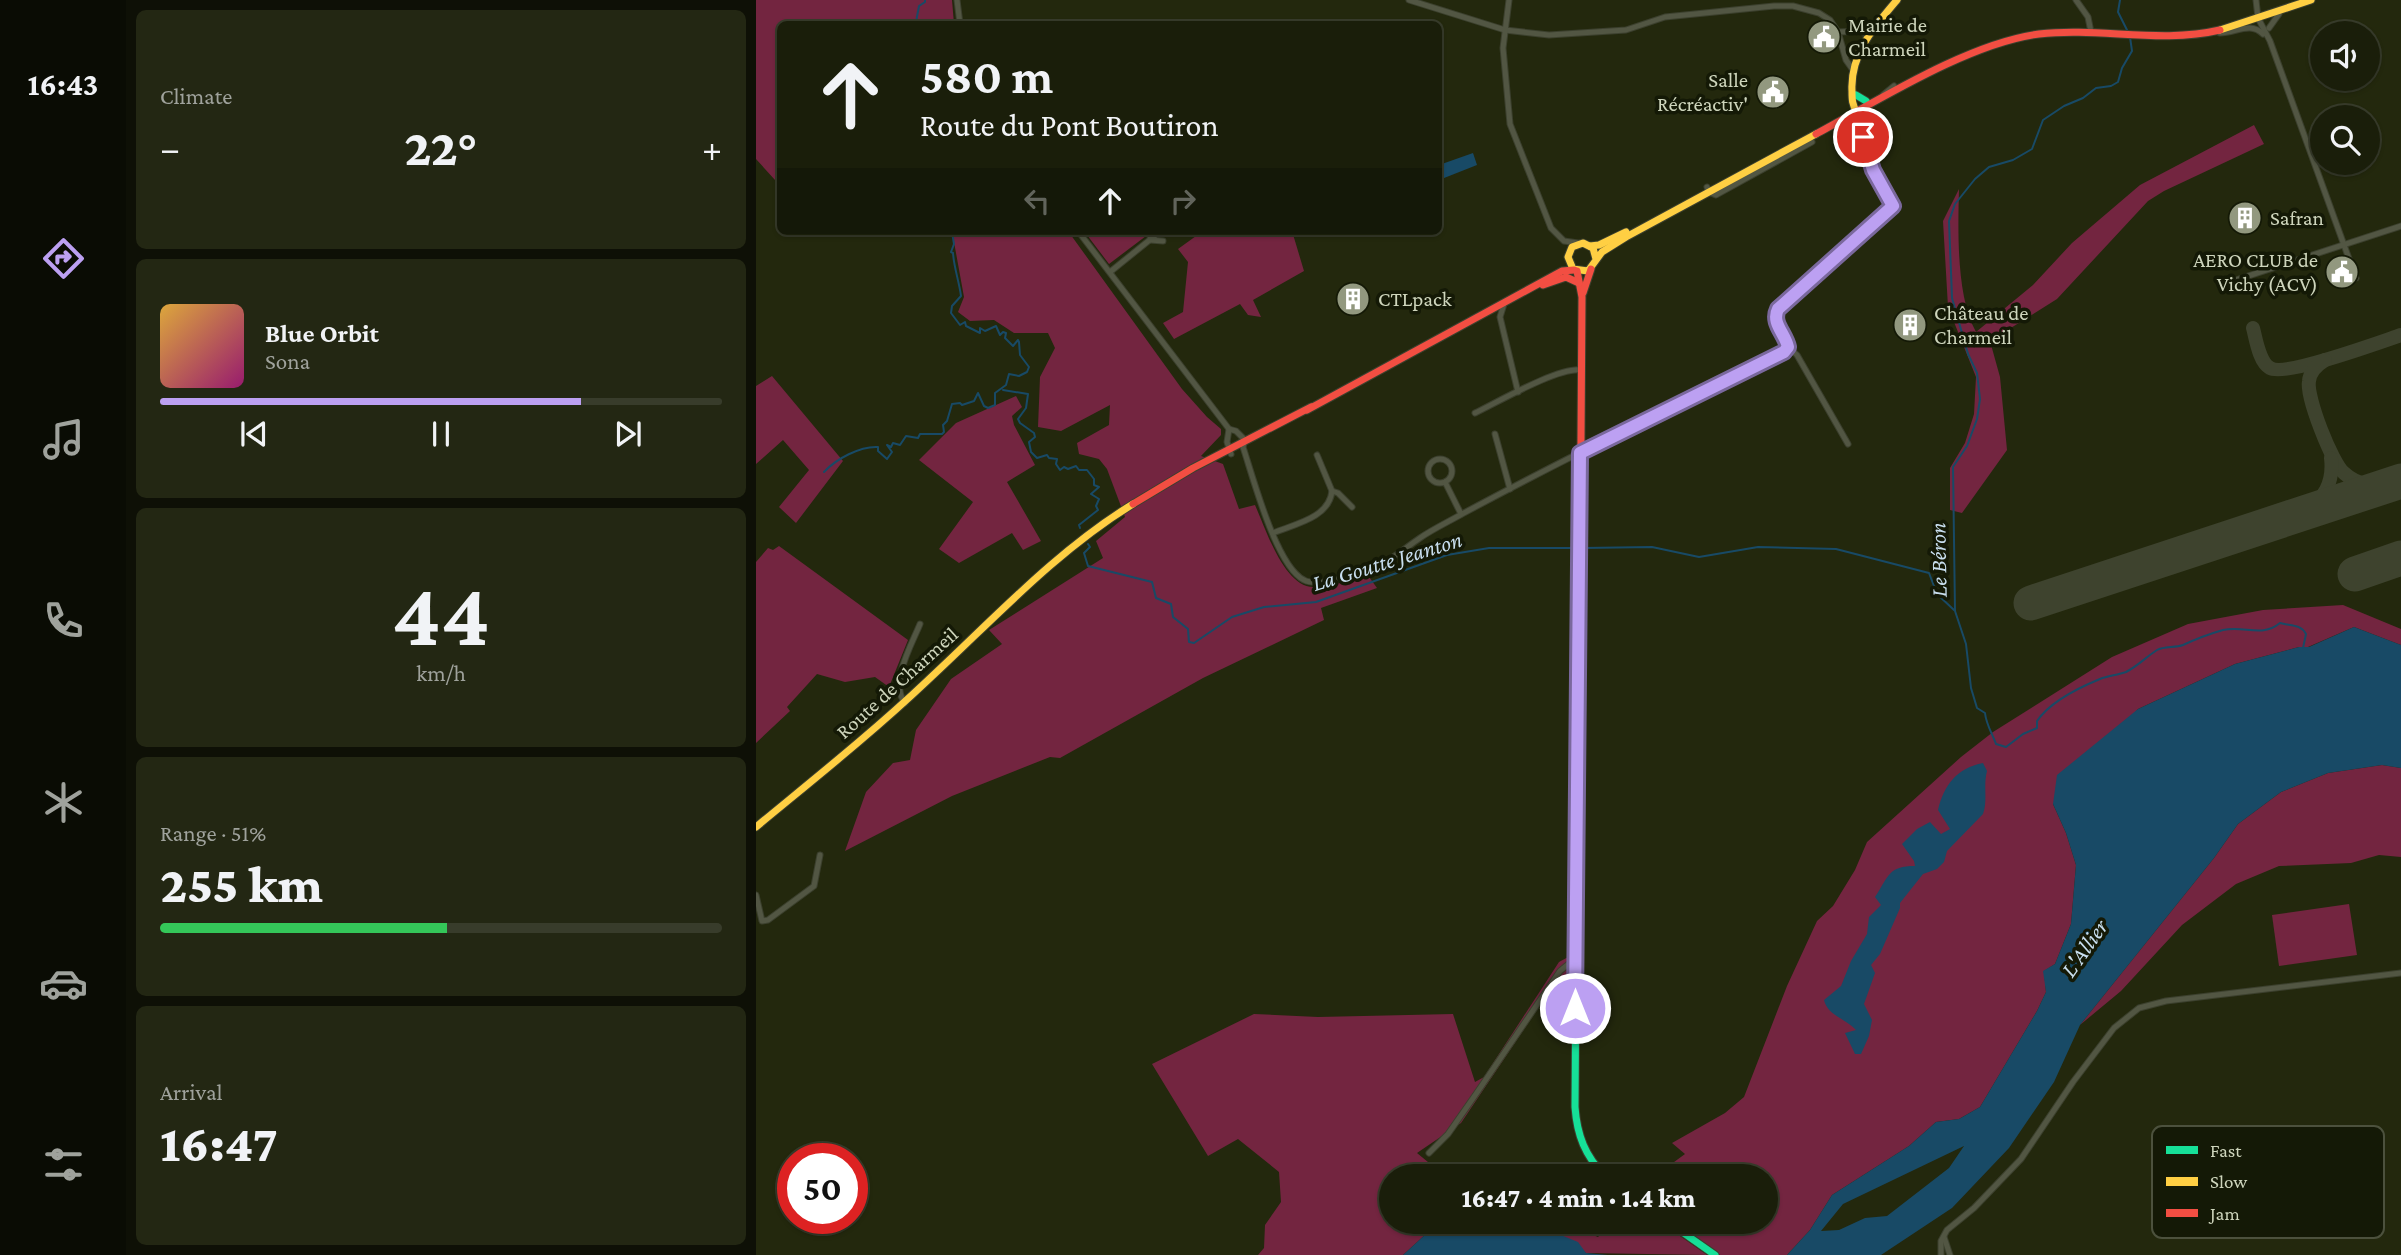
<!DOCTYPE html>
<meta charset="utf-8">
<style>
body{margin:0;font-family:"Crimson Pro",serif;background:#232713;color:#f1f3f6;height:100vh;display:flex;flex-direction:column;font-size:26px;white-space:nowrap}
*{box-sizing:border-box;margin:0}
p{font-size:23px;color:#9fa29c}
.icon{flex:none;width:38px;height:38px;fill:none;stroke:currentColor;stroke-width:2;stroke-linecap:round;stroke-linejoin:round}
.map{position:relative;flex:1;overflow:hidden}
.details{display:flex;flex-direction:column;gap:10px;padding:10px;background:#0e1006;width:630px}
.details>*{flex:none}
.banner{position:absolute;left:21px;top:21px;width:665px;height:214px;border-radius:10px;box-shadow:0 2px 5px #0004,0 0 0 2px #383c2b;background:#1a1e0a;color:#f1f3f6;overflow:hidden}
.tools{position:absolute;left:1554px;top:21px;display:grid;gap:14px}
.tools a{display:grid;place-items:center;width:70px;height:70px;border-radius:50%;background:#1a1e0a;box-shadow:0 2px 5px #0004,0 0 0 2px #383c2b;font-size:35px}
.speed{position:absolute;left:21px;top:1143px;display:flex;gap:14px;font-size:35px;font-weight:700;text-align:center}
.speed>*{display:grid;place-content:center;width:91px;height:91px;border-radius:50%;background:#1a1e0a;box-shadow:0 2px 5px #0004,0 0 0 2px #383c2b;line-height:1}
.speed .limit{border:10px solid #d22;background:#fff;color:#111}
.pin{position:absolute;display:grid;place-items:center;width:60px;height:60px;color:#fff;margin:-30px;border:4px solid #fff;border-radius:50%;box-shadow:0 2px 7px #0007}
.me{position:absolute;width:77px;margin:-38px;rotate:0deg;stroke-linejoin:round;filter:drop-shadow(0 0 5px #0008)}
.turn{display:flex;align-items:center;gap:24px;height:147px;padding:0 28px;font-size:32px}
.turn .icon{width:91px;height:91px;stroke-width:2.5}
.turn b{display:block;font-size:49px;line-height:60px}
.lanes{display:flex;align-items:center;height:66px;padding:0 28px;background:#0003;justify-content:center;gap:35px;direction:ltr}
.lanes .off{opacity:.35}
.big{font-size:52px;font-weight:800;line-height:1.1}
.details .card{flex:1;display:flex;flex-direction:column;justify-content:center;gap:10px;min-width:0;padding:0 24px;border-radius:10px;background:#232713}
.details .dial{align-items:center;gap:0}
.dial b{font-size:91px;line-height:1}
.song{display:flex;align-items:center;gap:21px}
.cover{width:84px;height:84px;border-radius:10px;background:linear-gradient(135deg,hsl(40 70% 55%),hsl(320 70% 35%))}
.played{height:7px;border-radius:4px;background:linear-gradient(90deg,#bca0f2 75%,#383c2b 75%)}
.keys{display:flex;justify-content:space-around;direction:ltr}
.heat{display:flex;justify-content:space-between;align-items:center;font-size:38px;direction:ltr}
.charge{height:10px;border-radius:5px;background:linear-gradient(90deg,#34c759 51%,#383c2b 0)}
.trip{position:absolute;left:623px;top:1164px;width:399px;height:70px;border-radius:35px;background:#1a1e0a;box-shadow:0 2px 5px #0004,0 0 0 2px #383c2b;font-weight:800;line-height:70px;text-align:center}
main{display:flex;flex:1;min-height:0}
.dock{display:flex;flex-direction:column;width:126px;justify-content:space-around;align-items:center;background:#0a0c04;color:#9fa29c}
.dock .icon{width:49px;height:49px}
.dock .on{color:#bca0f2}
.dock b{font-size:32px;color:#f1f3f6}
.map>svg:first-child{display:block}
.green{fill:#732540}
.water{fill:#184a66;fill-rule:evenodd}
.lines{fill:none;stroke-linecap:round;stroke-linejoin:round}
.stream{stroke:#184a66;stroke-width:2}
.taxiway{stroke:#3e432e;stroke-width:14}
.runway{stroke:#3e432e;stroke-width:35}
.street-casing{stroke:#3c402e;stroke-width:7}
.fast-casing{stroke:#3c402e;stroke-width:9}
.slow-casing{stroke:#3c402e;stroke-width:9}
.jam-casing{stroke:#3c402e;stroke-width:9}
.street{stroke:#525643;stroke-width:5}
.fast{stroke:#16e098;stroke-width:7}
.slow{stroke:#ffcf43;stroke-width:7}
.jam{stroke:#f24e42;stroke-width:7}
.route-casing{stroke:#7a689d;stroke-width:18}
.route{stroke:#bca0f2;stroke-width:12}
.labels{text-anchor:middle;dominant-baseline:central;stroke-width:7;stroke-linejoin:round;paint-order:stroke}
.poi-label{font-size:21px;fill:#ced5bc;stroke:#141906;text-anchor:start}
.street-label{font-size:21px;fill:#ced5bc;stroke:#141906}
.water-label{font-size:23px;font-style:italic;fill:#c8deee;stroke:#141906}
.key{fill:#141906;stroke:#4c513d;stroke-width:2}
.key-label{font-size:19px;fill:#ced5bc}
</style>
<main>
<nav class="dock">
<b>16:43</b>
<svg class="icon on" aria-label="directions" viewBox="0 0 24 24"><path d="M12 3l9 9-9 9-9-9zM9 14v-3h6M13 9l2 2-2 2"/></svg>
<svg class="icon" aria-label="music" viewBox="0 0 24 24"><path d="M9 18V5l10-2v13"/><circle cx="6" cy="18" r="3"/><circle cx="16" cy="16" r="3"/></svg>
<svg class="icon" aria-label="phone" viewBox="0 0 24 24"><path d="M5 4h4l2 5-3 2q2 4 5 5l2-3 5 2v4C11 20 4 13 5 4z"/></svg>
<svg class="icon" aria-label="climate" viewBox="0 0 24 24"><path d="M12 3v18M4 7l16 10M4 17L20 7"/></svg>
<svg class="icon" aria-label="car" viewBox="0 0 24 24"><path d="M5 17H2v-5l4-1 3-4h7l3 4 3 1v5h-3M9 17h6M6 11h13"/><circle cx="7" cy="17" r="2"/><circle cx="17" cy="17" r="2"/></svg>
<svg class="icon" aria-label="filters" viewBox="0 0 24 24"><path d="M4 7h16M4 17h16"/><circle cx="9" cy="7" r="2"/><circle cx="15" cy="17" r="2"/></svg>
</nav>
<section class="details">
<div class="card"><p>Climate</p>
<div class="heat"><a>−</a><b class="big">22°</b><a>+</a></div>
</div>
<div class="card">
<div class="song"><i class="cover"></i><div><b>Blue Orbit</b><p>Sona</p></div></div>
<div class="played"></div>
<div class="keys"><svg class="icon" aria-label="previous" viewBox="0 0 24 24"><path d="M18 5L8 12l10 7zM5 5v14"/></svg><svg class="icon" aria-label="pause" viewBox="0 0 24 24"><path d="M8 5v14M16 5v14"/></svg><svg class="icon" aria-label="next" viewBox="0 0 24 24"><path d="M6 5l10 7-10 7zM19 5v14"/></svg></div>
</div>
<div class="card dial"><b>44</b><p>km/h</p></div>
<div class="card"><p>Range · 51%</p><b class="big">255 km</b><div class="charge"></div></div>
<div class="card"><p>Arrival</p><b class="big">16:47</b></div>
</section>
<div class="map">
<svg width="1645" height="1255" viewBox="0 0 1645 1255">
<rect width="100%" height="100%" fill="#23280d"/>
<g class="green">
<polygon points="0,0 196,0 198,24 24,24 24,189 21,188 19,180 0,159"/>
<path d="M 1498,125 L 1508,144 L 1408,191 L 1392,201 L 1301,299 L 1234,341 L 1244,377 L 1251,450 L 1206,513 L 1194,510 L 1194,468 L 1209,443 L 1218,414 L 1220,377 L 1192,307 L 1187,221 L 1203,189 C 1202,230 1200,296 1220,332 L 1277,285 L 1316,243 L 1384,185 Z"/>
<path d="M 196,231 L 312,231 L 426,389 L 451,417 L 465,429 L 465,435 L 445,456 L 467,464 L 483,509 L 499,505 C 509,527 528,588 558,587 C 575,586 595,578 611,574 L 621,588 L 565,608 L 568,620 L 447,678 L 304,758 L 294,757 L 196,796 L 89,851 L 110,792 L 137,763 L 154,760 L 160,730 L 195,679 L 246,644 L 233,630 L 347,558 L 340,541 L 369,517 L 351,469 L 343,459 L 323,454 L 321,443 L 353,425 L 354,405 L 305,431 L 282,427 L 284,377 L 299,348 L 292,333 L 258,333 L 238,320 L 214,321 L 202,312 L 208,297 Z"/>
<polygon points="328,231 390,231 390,236 353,264"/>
<polygon points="437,231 536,231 548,271 497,300 505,317 492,315 484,304 418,339 407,323 427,312 432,262 422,249 440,236"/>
<polygon points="16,376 87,461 40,523 23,507 53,470 27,440 0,464 0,386"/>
<polygon points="260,396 266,407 256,416 258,425 279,465 251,482 285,541 267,550 256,533 203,563 183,549 217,502 163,460 200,423"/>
<polygon points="23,546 152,640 133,687 119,677 89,682 61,674 31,707 34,711 0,743 0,562 12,548 17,550"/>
<polygon points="1587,605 1645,629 1645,645 1598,627 1552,647 1543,647 1479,664 1382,709 1297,804 1310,833 1320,865 1315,924 1299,964 1288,971 1290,992 1281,1011 1224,1107 1203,1119 1180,1122 1153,1146 1076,1195 1054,1230 1031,1255 964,1255 917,1222 1010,1222 1010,1176 899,1176 929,1154 916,1143 969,1113 988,1097 1031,986 1061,921 1077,906 1099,870 1111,842 1205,757 1237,732 1356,657 1432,624 1507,610"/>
<polygon points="1626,765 1645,768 1645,857 1623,855 1595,863 1523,866 1480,884 1426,925 1365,991 1324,1025 1458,858 1482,824 1525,792 1572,773"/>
<polygon points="1593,904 1601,955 1523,966 1516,915"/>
<polygon points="814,956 824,966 824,1013 811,1014 787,1001 705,1123 661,1153 689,1176 635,1176 635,1222 683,1222 647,1255 502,1255 508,1248 509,1225 525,1202 523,1172 482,1139 452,1156 396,1064 498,1014 562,1017 697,1014 719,1082 728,1077 803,962"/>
<polygon points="744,1222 805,1222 842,1237 856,1222 904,1222 951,1255 830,1253 790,1229 763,1227"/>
</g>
<g class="water">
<polygon points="717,153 721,165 683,180 683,165"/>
<path d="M 1598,627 L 1645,645 L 1645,768 L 1626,765 L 1572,773 L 1525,792 L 1482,824 L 1458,858 L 1324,1025 L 1298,1082 L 1253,1148 L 1196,1208 L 1125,1255 L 1031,1255 L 1054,1230 L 1076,1195 L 1153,1146 L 1180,1122 L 1203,1119 L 1224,1107 L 1281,1011 L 1290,992 L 1287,971 L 1299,964 L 1315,924 L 1320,865 L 1310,833 L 1297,804 L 1301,775 L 1382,709 L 1479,664 L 1543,647 L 1553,647 ZM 1208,1146 L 1193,1168 L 1131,1216 L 1109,1218 L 1083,1230 L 1065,1231 L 1087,1204 Z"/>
<path d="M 1227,763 L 1231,771 C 1227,786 1232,800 1227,814 L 1191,851 L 1188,862 L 1181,869 L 1167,874 L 1144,903 L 1144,908 L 1124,954 L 1115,965 L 1119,973 L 1108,1004 L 1116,1020 L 1113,1036 L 1105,1054 L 1099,1054 L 1089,1033 L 1100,1030 C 1089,1018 1072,1016 1068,1000 L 1085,986 L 1095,961 L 1111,934 L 1113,917 L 1125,905 L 1119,897 C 1133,876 1132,866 1159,866 L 1158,861 L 1146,844 L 1161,829 L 1174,822 L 1185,834 L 1194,829 L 1182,810 C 1188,785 1201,768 1227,763 Z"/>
<polygon points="683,1222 744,1222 763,1227 790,1229 822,1242 830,1253 852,1255 647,1255"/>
</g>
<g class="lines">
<g class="stream">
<polyline points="1364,0 1362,12 1372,32"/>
<polyline points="156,24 160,22 163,6 169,2 169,0"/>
<path d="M 1374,37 L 1376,51 L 1366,68 L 1362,82 L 1355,86 L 1340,88 L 1327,98 L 1308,106 L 1287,120 L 1276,149 L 1257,160 L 1233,167 L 1219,179 L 1199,204 L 1193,221 L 1196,298 L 1212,354 L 1221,373 L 1224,399 L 1221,419 L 1211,446 L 1197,467 L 1199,611 L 1210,644 L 1215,688 L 1221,708 L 1229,713 C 1230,724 1236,733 1240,744 L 1250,747 L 1267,734 L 1281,728 L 1281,721 C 1294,702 1322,688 1344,679 C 1352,676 1361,675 1370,672 C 1382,666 1390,657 1401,650 C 1408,646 1419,648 1427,645 C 1440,639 1453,634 1467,630 C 1488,625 1506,638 1524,623 C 1534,626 1545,624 1550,634 L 1547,648"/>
<polyline points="186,231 188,231"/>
<polyline points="247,390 272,394 270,408 262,419 264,423 278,433 279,437 273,442 275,452 281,458 291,455 293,458 301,459 300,464 304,470 308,467 312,469 320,466 323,470 331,470 338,479 338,485 343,487 335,494 343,499 340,506 342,510 323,525 324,528"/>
<path d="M 68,472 C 80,459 104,446 122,447 L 122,451 L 131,459 L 136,452 L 131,445 L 135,447 L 137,443 L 144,445 L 150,436 L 162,438 L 164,434 L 186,434 L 188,432 L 187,425 L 191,421 L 196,404 L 204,403 L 206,405 L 218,401 L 222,393 L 228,406 L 232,408 L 239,405 L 239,393 L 250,385 L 253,374 L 263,376 L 271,372 L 273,367 L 264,355 L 263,342 L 262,340 L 257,346 L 249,338 L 250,333 L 247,332 L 244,335 L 240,326 L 229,331 L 224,328 L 224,333 L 210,326 L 209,322 L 204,325 L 195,313 L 196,306 L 205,296 C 203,281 198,268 197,253 L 195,252 L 198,244 L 196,232 L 192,231"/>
<polyline points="332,544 334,547 328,553 332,566 396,582 400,598 415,604 417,617 432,629 433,642 438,643 476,617 508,607 560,602 691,555 733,548 822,548"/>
<polyline points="827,548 896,547 943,557 1002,547 1080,549 1173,573 1181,594 1198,610"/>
</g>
<g class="taxiway">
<path d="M 1497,328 C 1500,339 1503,362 1514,368 C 1529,377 1624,342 1645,335"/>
<path d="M 1569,360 C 1561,365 1554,371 1553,381 C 1550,397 1576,463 1588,473 C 1602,486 1617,486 1635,485"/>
<path d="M 1548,513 C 1568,499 1578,483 1575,458"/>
</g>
<g class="runway">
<polyline points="1599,574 1645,558"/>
<polyline points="1275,603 1645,481"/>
</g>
<defs>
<g id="street">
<polyline points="201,0 204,24"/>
<polyline points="653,0 749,30 793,35 870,30 909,17 1018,6 1037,6 1063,13 1074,20 1082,32 1090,60 1097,70"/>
<polyline points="753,0 747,48 754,124 795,228 808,241 822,243"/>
<polyline points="1320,0 1332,17 1335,32"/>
<polyline points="1500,0 1502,18 1514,41 1600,278"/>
<polyline points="1513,28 1523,14"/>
<polyline points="1082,32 1106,31 1111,36"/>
<path d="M 1464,33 C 1480,33 1494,21 1507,34"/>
<polyline points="1127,95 1138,86"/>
<polyline points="951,187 953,192 960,195 1056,142"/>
<path d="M 322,231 L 473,429 L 480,431 L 489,440 L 487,447 C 497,477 520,566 548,580 C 565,589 613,570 629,562 C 642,555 652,546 664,538 C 677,529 692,522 706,514 C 812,457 920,404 1028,352 L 1032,347 C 1029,333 1015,323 1022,309 L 1137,206 L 1113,160 L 1101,112"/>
<polyline points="395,231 394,240 407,241"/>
<polyline points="354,272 401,234"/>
<polyline points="1480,280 1645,226"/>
<polyline points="748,304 744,317 762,392"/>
<polyline points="1032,347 1041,355 1092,444"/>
<path d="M 719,413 C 742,402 802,367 825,370"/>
<polyline points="473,429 471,442 475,454"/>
<polyline points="739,434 754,489"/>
<polyline points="561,455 576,491 582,493 596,507"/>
<circle cx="684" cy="471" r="12"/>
<polyline points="689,482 705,514"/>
<path d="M 517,533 C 539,524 573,518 576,491"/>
<path d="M 149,703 C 133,683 156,644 164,624"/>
<polyline points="0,895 6,921 12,920 58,886 64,855"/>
<polyline points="673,1153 692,1134 720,1094 804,971 820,958"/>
<polyline points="1188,1237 1194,1255"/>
<polyline points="1185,1255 1185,1241 1191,1230 1218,1208 1265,1159 1317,1082 1358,1028 1383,1008 1410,1001 1645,973"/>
</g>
<g id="fast">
<polyline points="1100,95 1110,101"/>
<path d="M 820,968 L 819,1107 C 821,1135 829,1156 849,1176"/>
<polyline points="912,1222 959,1255"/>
</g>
<g id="slow">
<polyline points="1464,30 1555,0"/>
<path d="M 1101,112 C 1096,105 1096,99 1096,91 C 1094,54 1118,27 1141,0"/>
<polyline points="834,246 843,245 870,232"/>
<polyline points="840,259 837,248 827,243 816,247 812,257 817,269 832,271 846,252 870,237 1060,134"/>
<path d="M 0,827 C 58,779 116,733 171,681 C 237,620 300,551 377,504"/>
<polyline points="820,968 824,580"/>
</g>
<g id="jam">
<path d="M 1060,134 C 1123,100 1213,43 1283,34 C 1344,27 1404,44 1464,30"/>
<polyline points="821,271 826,297 824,580"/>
<polyline points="787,285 810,277 823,283"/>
<polyline points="827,293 835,269"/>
<polyline points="551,410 806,271 818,270"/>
<polyline points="377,504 437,468 555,407"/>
</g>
</defs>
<use href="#street" class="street-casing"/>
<use href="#fast" class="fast-casing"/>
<use href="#slow" class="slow-casing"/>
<use href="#jam" class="jam-casing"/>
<use href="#street" class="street"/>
<use href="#fast" class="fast"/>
<use href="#slow" class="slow"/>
<use href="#jam" class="jam"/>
</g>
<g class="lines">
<defs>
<path id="route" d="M 819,1008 L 824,453 L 1028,352 L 1032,347 C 1029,333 1015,323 1022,309 L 1137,206 L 1117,170 L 1107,137"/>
</defs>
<use href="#route" class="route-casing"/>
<use href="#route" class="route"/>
</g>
<defs>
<symbol id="civic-disc" viewBox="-11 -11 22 22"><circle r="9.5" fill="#92987f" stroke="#141906"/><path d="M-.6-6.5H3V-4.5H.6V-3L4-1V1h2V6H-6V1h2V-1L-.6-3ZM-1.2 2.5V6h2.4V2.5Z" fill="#fff"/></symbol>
<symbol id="building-disc" viewBox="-11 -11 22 22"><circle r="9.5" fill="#92987f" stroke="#141906"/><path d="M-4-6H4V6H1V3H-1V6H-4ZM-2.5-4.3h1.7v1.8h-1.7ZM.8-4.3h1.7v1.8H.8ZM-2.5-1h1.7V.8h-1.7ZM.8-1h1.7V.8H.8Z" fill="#fff"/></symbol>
</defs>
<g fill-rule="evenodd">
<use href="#civic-disc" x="1049" y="18" width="38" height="38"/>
<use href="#civic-disc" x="998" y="73" width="38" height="38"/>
<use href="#building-disc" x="1470" y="199" width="38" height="38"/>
<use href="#civic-disc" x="1567" y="253" width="38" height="38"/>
<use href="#building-disc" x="578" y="280" width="38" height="38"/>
<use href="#building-disc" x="1135" y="306" width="38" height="38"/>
</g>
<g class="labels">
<g class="poi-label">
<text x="1092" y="25">Mairie de<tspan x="1092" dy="24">Charmeil</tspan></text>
<text x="992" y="80" text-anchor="end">Salle<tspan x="992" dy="24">Récréactiv'</tspan></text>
<text x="1514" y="218">Safran</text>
<text x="1562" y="260" text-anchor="end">AERO CLUB de<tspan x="1562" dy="24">Vichy (ACV)</tspan></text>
<text x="622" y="299">CTLpack</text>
<text x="1178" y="313">Château de<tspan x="1178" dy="24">Charmeil</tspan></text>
</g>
<g class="street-label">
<text transform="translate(141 683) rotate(-42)">Route de Charmeil</text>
</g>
<g class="water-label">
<text transform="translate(1182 560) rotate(-91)">Le Béron</text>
<text transform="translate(631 561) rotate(-17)">La Goutte Jeanton</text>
<text transform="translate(1328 948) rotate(-55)">L'Allier</text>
</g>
</g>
<rect x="1396" y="1126" width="232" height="112" rx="10" class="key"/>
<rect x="1410" y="1146" width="32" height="8" fill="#16e098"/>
<rect x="1410" y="1177" width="32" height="9" fill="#ffcf43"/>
<rect x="1410" y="1209" width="32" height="8" fill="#f24e42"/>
<g class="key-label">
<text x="1454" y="1157">Fast</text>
<text x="1454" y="1188">Slow</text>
<text x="1454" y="1220">Jam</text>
</g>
</svg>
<div class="tools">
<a><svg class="icon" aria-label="sound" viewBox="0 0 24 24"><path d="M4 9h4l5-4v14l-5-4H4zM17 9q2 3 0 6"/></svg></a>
<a><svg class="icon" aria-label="search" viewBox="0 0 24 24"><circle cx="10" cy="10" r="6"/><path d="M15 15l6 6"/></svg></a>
</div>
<div class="speed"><div class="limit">50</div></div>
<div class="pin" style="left:1107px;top:137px;background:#d93025"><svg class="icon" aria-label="arrive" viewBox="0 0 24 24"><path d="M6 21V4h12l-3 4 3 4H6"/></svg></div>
<svg class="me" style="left:819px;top:1008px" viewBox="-20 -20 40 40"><circle r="17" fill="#bca0f2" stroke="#fff" stroke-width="3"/><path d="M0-11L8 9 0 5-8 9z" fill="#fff"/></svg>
<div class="trip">16:47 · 4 min · 1.4 km</div>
<div class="banner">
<div class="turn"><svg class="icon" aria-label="ahead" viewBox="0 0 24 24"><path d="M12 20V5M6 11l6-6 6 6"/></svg><div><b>580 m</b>Route du Pont Boutiron</div></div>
<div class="lanes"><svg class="icon off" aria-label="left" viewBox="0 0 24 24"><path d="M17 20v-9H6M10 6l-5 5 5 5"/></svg><svg class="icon" aria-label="ahead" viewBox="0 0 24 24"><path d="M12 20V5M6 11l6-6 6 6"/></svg><svg class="icon off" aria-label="right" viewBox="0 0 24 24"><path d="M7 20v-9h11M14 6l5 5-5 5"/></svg></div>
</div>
</div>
</main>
